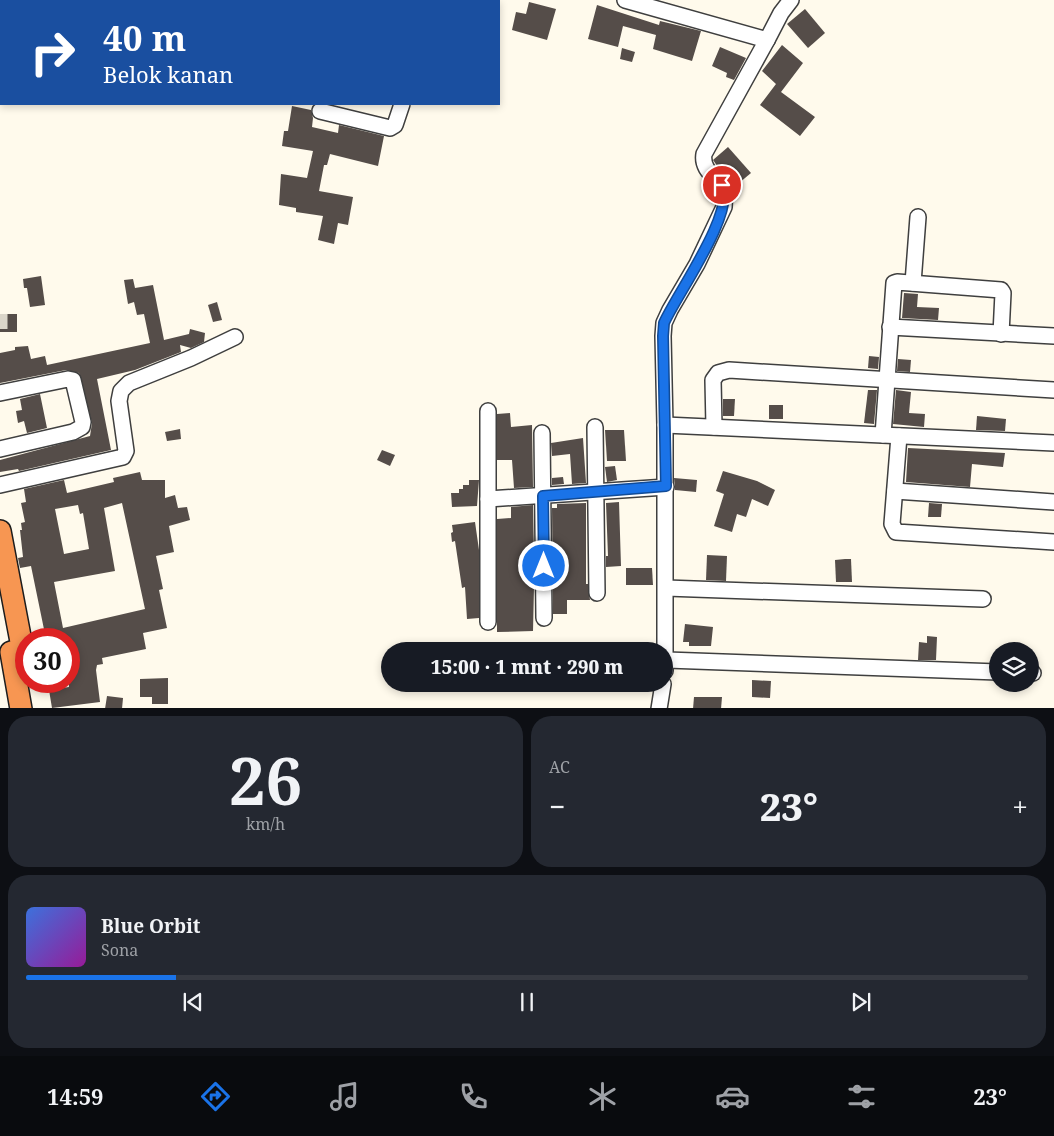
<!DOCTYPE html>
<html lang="id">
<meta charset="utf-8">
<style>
body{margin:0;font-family:"Noto Serif",serif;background:#242831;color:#f1f3f6;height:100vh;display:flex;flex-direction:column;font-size:19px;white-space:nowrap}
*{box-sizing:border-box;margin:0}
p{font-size:16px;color:#9ea1a6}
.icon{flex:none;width:28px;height:28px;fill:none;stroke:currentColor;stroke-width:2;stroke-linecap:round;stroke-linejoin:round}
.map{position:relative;height:708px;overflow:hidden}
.sheet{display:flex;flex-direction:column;gap:8px;padding:8px;background:#0d0f14;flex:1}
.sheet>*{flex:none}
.top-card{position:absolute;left:0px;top:0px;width:500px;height:105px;box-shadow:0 2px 8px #0003;background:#1a4fa0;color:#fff;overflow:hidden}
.fabs{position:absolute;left:989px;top:642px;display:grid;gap:10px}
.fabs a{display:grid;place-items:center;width:50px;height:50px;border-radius:50%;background:#171b24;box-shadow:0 2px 8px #0003;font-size:25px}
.speed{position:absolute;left:15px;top:628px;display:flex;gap:10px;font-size:25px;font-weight:700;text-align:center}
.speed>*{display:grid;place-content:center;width:65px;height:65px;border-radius:50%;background:#171b24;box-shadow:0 2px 8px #0003;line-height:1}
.speed .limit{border:8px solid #d22;background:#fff;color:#111}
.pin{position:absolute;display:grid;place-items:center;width:42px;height:42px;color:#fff;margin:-21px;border:2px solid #fff;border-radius:50%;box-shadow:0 1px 5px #0007}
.me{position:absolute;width:55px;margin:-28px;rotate:0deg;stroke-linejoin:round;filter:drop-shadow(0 0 4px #0008)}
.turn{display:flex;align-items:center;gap:18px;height:105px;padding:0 20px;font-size:22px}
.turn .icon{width:65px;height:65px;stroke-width:2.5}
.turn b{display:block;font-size:35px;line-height:42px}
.big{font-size:38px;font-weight:800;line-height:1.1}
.sheet .widget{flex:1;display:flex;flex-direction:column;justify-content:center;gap:8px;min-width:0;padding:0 18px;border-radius:20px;background:#242831}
.sheet .dial{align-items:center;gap:0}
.dial b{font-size:65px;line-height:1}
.song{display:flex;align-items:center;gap:15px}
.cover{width:60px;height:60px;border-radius:8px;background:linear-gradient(135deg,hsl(220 70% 55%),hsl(300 70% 35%))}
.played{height:5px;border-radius:2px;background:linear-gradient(90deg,#1a73e8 15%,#363941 15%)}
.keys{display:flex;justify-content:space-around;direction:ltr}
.heat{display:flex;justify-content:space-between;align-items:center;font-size:28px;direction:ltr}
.sheet .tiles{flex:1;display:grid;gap:8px;grid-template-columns:1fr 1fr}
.widget:last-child{grid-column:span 2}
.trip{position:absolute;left:381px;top:642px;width:292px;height:50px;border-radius:25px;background:#171b24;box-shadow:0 2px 8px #0003;font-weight:800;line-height:50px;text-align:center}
.menu{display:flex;height:80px;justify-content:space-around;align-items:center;background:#090b0e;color:#9ea1a6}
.menu .icon{width:35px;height:35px}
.menu .active{color:#1a73e8}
.menu b{font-size:22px;color:#f1f3f6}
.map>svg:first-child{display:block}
.building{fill:#554d49;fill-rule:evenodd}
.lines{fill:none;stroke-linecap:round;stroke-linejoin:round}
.minor-tunnel{stroke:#dbd6ca;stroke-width:15;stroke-dasharray:15 8;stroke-linecap:butt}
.minor-casing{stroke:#3f3f3f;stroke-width:18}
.highway-casing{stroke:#1d1d1d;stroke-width:24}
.minor{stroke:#fff;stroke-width:15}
.highway{stroke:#f79652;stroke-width:21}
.route-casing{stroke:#114b97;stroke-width:12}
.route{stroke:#1a73e8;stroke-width:9}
</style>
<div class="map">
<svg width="1054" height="709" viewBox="0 0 1054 709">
<rect width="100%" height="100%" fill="#fffaec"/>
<g class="building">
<polygon points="529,2 556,9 547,40 512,30 516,12 526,14"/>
<polygon points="597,5 659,25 660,21 701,31 692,61 653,49 656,35 623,26 618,47 588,39"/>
<polygon points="805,9 825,33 808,48 787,24"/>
<polygon points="782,45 803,63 781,92 815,117 800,136 760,105 776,84 762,71"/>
<polygon points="720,47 746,58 734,80 726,77 727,73 712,66"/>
<polygon points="622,48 635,52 632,62 620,59"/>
<polygon points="292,106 311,110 313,118 312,127 338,133 339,125 384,136 378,166 330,154 327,165 324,165 319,191 353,197 348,225 338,223 334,244 318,240 323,216 296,212 296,208 279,205 281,174 307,178 313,151 282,146 284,131 288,131"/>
<polygon points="728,147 751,173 733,188 713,160"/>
<polygon points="41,276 45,305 30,307 27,288 24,288 23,279"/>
<polygon points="133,279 135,288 153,285 164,340 189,334 190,329 205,333 204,342 191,348 180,345 181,352 135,370 97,379 111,450 19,471 18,469 0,472 0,460 90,436 92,423 79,373 66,370 0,383 0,353 15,350 15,347 28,346 31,359 45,356 47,365 150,343 144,314 137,315 134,302 128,304 124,280"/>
<polygon points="904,293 918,294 917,307 939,308 938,320 902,318"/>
<polygon points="217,302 222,320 213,322 208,305"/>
<rect x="0" y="314" width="17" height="18"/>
<polygon points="869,356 879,357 878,369 868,368"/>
<polygon points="898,359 911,360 910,372 897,371"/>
<polygon points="868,390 877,390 874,424 864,423"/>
<polygon points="896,390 911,392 909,413 925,414 924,427 893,424"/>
<polygon points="40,394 47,428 27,433 24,421 18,423 16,411 22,410 20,399"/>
<polygon points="723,399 735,399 734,416 723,416"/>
<rect x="769" y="405" width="14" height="14"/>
<polygon points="510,413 511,427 532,425 533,487 514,488 512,460 497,460 497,414"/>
<polygon points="977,416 1006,419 1005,431 976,430"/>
<polygon points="180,429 181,439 167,441 165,432"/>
<polygon points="605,430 624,430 626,461 607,461"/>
<polygon points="583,438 586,483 572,484 570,454 552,456 551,443"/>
<polygon points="908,448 1005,453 1003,467 972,464 970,487 906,482"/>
<polygon points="382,450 395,455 390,466 377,460"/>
<polygon points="615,466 617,480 607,482 605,467"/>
<polygon points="723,471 757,481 775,490 768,506 752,499 746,517 737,514 732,532 714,526 724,494 716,491"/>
<path d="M 140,472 L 142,480 L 165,480 L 165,498 L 175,495 L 178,508 L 187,507 L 190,520 L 169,526 L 174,552 L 156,556 L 163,589 L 159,590 L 167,628 L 143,633 L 146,649 L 102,658 L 103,664 L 97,665 L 96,670 L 100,702 L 52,708 L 49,690 L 69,687 L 69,639 L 46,639 L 31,566 L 20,568 L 18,558 L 23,557 L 20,530 L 22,530 L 21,523 L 25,522 L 21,503 L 26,502 L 24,489 L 64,480 L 67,493 L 114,482 L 113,478 ZM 122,503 L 145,609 L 63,628 L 54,582 L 115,571 L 104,508 ZM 78,505 L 80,514 L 83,513 L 89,549 L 64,554 L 55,509 Z"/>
<polygon points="563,477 564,484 552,485 552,478"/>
<polygon points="674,478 697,480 696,492 675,490"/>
<polygon points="469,480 479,480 477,506 452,507 451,493 459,493 459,489 463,489 463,485 469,485"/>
<polygon points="619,502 621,566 606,567 606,556 608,556 606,503"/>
<polygon points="586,503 586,584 588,584 590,600 567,600 567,614 553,614 552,508 557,508 557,504"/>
<polygon points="929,503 942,504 941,517 928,517"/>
<polygon points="533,505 534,553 531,553 531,587 534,587 533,631 497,632 497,519 511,518 511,507"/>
<polygon points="475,522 479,550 479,618 467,619 465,587 462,588 455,541 452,542 451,533 453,532 452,525"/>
<polygon points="707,555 727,556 726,581 706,580"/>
<polygon points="845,559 851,559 852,582 836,582 835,560"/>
<polygon points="626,568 652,568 653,585 626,585"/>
<polygon points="685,624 713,627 711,646 689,646 689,642 683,642"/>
<polygon points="927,636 937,637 936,660 918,660 919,642 927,643"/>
<polygon points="168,678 168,704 152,704 152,697 140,697 140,679"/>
<polygon points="752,680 771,681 770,698 752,697"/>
<polygon points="107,696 123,698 122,709 105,709"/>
<polygon points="694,697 722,697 721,709 693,709"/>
</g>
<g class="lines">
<polyline class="minor-tunnel" points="0,314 0,329"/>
<defs>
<g id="minor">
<path d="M 625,0 L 767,40 L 704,154 C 701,171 718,178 725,191 L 724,207 L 697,264 L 670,310 L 664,323 L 663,336 L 665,425 L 665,671"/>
<polyline points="420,1 420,0"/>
<polyline points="767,40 781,13 791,0"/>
<polyline points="320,111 390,128 395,125 402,104"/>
<polyline points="913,283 918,217"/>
<polyline points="890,327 1054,336"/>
<polyline points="0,393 68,379 73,380 83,422 82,427 73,432 0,449"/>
<polyline points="665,425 1054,443"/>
<polyline points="595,427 597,593"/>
<polyline points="714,427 713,380 718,373 729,370 1054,390"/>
<polyline points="542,433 544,618"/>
<polyline points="883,435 894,283 897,282 1001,290 1003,293 1001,334"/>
<polyline points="899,436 892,524 896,532 1054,542"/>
<polyline points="0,485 123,457 126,451 119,401 121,391 129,383 191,358 235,337"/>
<polyline points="895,491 1054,502"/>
<polyline points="488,499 666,487"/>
<polyline points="666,588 983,599"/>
<polyline points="488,622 488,411"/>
<polyline points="667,660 998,672"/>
<polyline points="1030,673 1033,673"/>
<polyline points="659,709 663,684"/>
</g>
<g id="highway">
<polyline points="0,531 26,668"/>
<polyline points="11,652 21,709"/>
</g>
</defs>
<use href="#minor" class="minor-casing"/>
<use href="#highway" class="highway-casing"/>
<use href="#minor" class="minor"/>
<use href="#highway" class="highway"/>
</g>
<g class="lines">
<defs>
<path id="route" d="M 544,566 L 543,496 L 666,486 L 663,336 L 664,323 C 677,294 736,212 722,185"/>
</defs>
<use href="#route" class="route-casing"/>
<use href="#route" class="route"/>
</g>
</svg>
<div class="fabs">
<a><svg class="icon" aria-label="layers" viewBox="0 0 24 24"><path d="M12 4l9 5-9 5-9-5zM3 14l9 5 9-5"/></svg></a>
</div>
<div class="speed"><div class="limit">30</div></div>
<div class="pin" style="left:722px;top:185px;background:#d93025"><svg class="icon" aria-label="arrive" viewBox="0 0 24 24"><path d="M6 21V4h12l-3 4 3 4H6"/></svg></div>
<svg class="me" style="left:544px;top:566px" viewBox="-20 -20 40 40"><circle r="17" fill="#1a73e8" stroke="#fff" stroke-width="3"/><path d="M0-11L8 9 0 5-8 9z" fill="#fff"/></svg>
<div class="trip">15:00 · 1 mnt · 290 m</div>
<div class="top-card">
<div class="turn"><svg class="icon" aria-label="right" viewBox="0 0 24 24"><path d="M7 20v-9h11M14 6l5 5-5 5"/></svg><div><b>40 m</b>Belok kanan</div></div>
</div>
</div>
<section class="sheet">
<div class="tiles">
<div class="widget dial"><b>26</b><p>km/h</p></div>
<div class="widget"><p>AC</p>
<div class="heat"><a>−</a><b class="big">23°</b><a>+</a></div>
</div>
<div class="widget">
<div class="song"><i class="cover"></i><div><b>Blue Orbit</b><p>Sona</p></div></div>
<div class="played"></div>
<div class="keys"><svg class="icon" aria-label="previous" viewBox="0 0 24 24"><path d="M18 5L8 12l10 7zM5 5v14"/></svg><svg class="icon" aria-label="pause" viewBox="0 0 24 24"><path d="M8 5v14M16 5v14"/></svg><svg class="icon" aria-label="next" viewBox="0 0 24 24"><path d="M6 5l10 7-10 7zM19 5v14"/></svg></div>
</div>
</div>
</section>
<nav class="menu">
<b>14:59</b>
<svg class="icon active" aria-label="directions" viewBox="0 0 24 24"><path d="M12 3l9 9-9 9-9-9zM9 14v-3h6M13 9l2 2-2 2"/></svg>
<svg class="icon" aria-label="music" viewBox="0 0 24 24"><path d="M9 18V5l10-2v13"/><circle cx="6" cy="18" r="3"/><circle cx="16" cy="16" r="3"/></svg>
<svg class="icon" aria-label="phone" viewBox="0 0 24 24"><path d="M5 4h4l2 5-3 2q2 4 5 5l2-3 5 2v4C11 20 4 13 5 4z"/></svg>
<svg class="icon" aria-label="climate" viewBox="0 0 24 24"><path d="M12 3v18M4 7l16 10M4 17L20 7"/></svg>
<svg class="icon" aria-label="car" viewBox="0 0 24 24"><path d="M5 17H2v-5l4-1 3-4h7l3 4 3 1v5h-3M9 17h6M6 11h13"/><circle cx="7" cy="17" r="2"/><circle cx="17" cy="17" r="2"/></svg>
<svg class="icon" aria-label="filters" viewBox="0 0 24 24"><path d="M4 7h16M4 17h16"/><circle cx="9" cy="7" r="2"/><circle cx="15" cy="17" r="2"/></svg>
<b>23°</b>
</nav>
